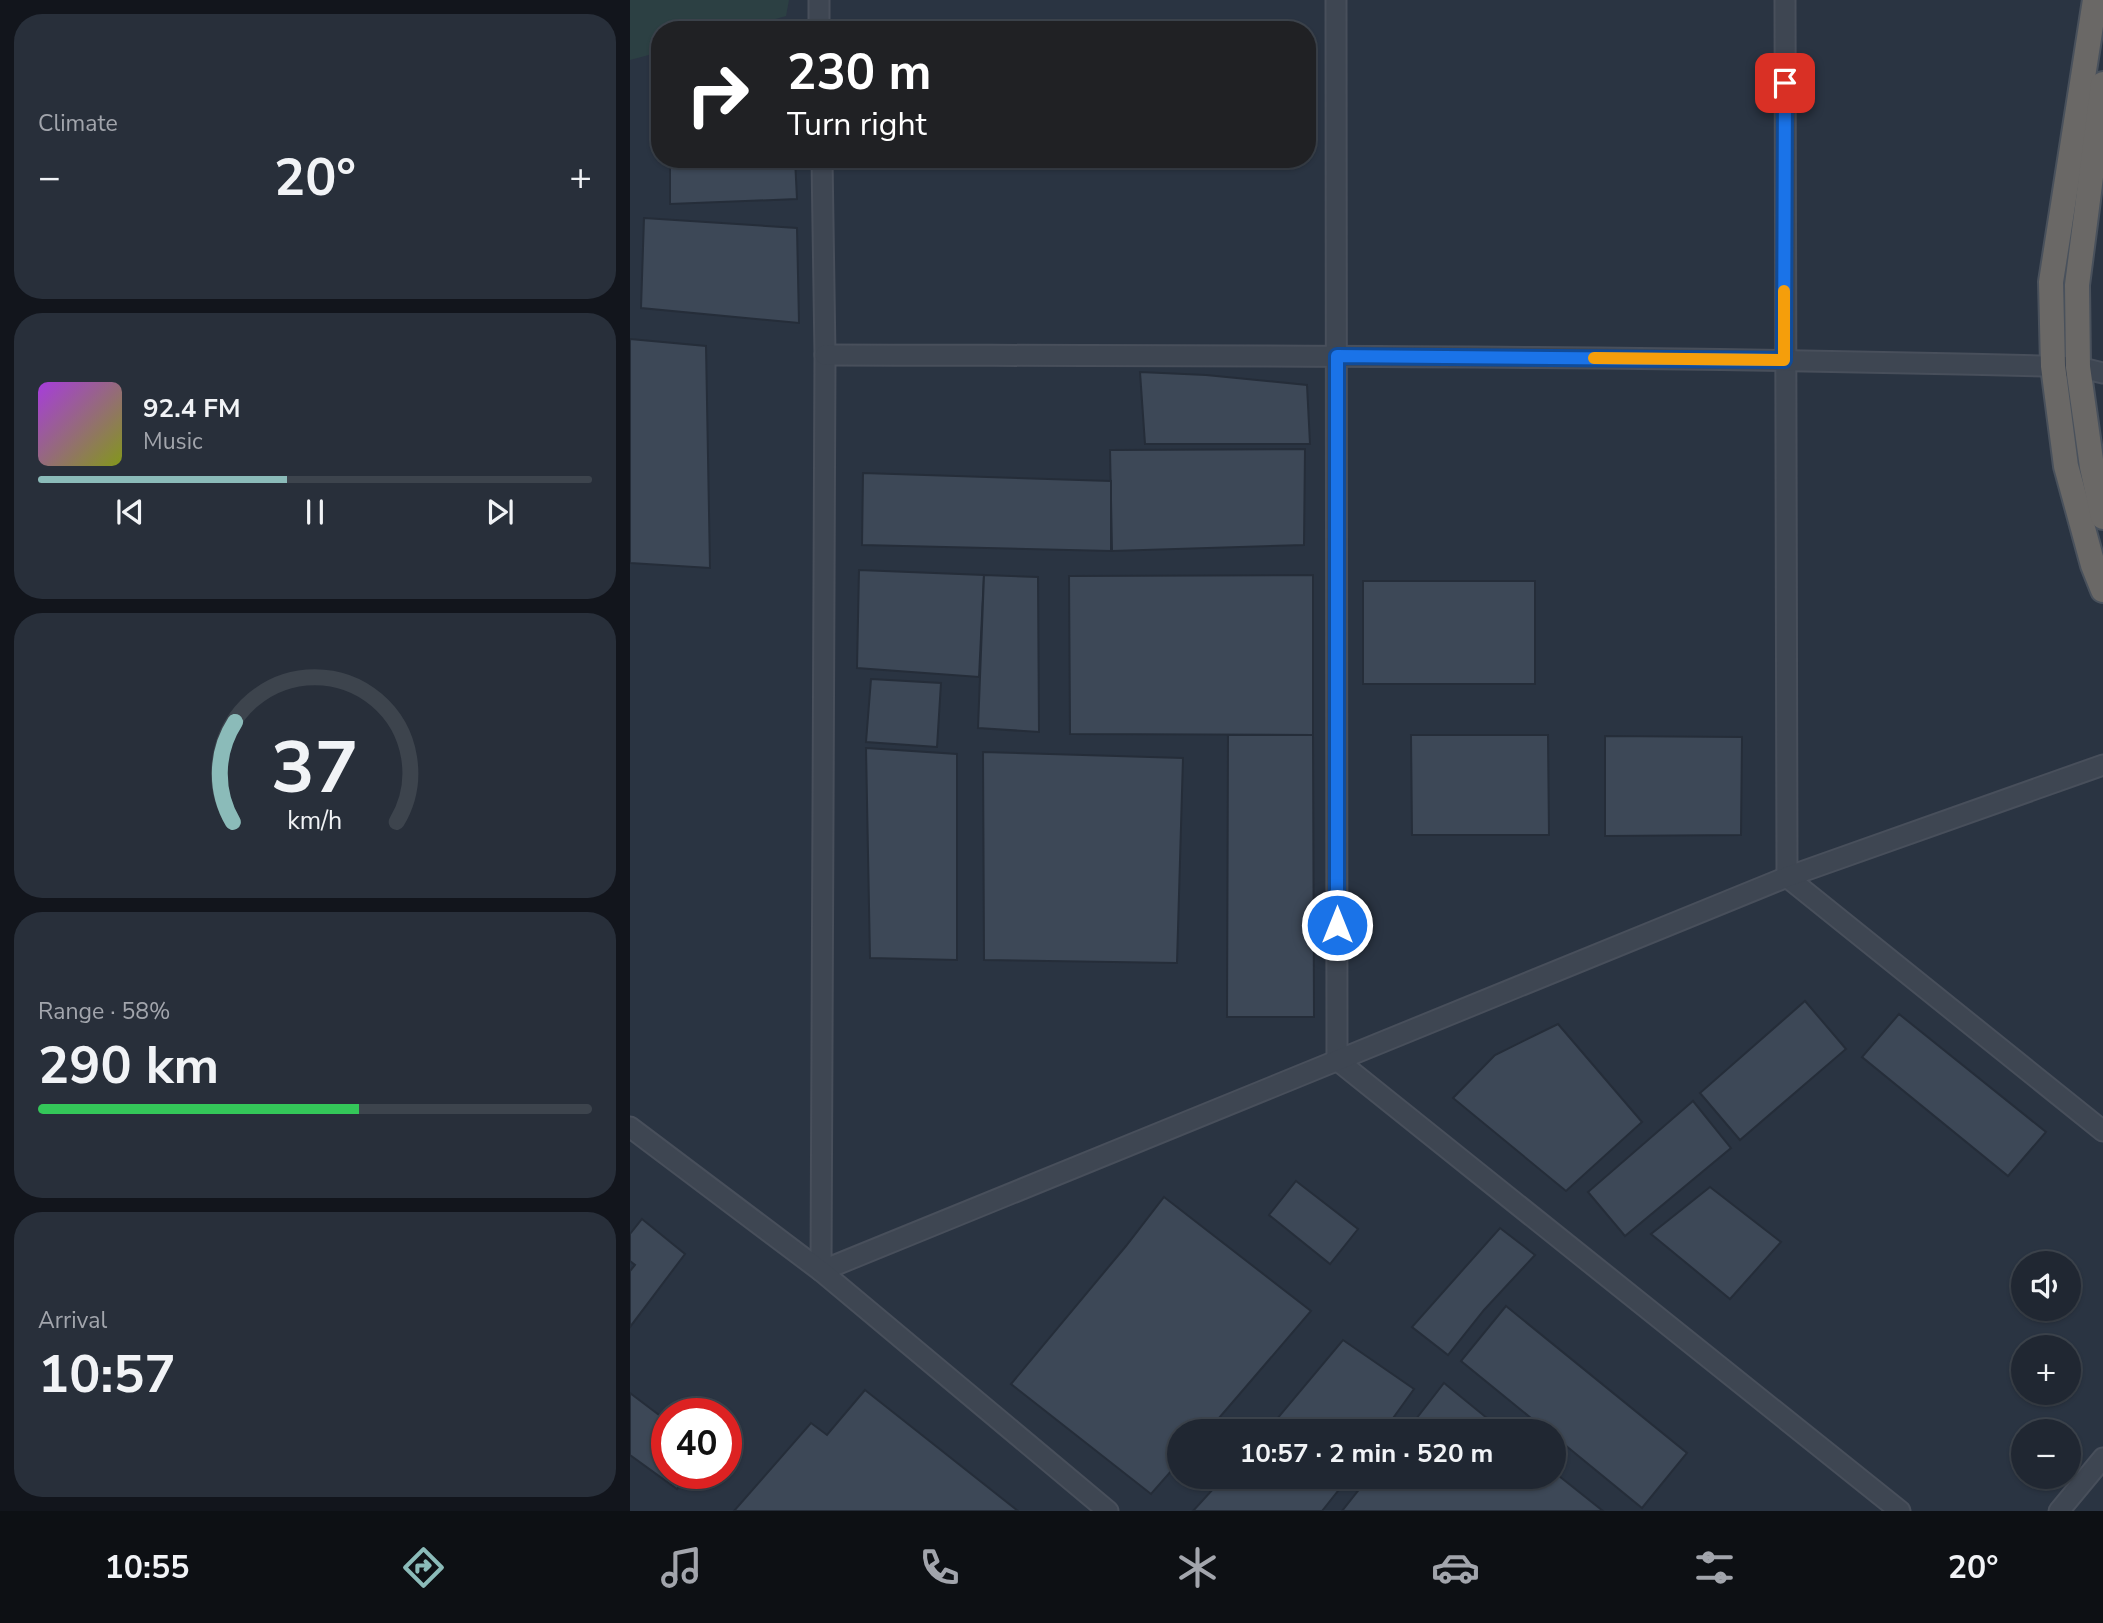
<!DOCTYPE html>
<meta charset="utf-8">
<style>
body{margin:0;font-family:"Nunito Sans",sans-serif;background:#282f3a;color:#f1f3f6;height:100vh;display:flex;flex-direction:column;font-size:26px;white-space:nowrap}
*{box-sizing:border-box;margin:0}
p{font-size:23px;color:#a2a5ac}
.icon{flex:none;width:38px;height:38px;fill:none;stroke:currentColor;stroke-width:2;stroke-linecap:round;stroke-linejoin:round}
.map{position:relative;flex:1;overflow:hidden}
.sheet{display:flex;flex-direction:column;gap:14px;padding:14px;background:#12151c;width:630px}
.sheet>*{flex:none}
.guide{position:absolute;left:21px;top:21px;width:665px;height:147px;border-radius:28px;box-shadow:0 2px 5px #0004,0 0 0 2px #3d444d;background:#202124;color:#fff;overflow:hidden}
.buttons{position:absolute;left:1381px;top:1251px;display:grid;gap:14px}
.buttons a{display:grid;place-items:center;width:70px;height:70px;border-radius:50%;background:#202732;box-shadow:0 2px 5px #0004,0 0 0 2px #3d444d;font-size:35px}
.speed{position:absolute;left:21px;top:1398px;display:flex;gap:14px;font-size:35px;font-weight:700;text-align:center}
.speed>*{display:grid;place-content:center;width:91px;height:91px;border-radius:50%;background:#202732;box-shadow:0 2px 5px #0004,0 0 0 2px #3d444d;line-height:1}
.speed .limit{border:10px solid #d22;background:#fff;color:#111}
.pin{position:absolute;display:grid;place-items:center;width:60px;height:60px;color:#fff;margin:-30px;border-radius:14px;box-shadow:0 4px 10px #0006}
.me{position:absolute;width:77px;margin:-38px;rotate:0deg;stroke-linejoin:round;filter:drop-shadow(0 0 5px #0008)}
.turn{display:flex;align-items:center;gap:24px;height:147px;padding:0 21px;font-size:32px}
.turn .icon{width:91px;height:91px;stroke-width:2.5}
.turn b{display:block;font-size:49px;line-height:60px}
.big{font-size:52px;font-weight:700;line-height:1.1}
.sheet .tile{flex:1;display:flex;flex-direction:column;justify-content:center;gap:10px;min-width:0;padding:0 24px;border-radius:28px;background:#282f3a}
.sheet .dial{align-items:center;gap:0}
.dial svg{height:182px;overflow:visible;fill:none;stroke:#3d444d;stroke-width:7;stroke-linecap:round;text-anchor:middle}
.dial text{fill:#f1f3f6;stroke:none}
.song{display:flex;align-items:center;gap:21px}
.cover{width:84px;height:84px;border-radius:10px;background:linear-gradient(135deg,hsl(280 70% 55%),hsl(70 70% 35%))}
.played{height:7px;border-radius:4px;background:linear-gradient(90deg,#8bbbb9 45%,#3d444d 45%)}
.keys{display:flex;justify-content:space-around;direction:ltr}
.heat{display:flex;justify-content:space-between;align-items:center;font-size:38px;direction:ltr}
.charge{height:10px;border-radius:5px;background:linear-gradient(90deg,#34c759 58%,#3d444d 0)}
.trip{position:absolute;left:537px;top:1419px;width:399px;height:70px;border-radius:35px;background:#202732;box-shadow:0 2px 5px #0004,0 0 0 2px #3d444d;font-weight:700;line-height:70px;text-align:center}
.menu{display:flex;height:112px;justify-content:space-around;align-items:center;background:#0d1014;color:#a2a5ac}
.menu .icon{width:49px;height:49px}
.menu .selected{color:#8bbbb9}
.menu b{font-size:32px;color:#f1f3f6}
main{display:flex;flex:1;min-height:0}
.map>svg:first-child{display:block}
.green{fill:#2c4043}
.building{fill:#3d4857;stroke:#252d39;stroke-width:2}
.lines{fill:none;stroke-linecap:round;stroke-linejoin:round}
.tertiary-casing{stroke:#484f5b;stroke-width:23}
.trunk-casing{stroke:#49515c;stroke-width:28}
.tertiary{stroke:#3e4652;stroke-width:19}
.trunk{stroke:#6a6866;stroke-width:24}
.route-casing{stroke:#114b97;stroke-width:18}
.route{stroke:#1a73e8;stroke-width:12}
.slow{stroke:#f59e0b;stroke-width:12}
</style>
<main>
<section class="sheet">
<div class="tile"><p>Climate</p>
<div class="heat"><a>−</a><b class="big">20°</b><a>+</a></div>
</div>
<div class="tile">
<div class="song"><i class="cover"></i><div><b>92.4 FM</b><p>Music</p></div></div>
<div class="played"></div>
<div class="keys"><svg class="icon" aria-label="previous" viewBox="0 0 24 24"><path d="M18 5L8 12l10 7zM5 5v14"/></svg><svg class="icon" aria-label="pause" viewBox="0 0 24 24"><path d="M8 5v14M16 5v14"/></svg><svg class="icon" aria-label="next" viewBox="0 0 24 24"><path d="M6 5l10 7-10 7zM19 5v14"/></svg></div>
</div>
<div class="tile dial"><svg viewBox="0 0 100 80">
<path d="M14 69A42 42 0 1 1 86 69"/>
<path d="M14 69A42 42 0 0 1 15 25" stroke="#8bbbb9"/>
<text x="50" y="56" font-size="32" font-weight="700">37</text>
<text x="50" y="72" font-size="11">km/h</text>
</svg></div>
<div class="tile"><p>Range · 58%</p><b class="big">290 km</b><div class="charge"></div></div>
<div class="tile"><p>Arrival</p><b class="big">10:57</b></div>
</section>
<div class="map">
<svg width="1473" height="1511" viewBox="0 0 1473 1511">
<rect width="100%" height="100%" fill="#2a3442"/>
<polygon class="green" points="0,0 159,0 156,16 108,30 30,30 30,52 0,60"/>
<g class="building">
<polygon points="40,159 165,159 167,199 40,204"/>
<polygon points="14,218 167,228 169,323 11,308"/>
<polygon points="0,339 76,346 80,568 0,563"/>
<polygon points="510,372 576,375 677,385 680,444 515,444"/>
<polygon points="675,449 674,545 482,551 480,450"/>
<polygon points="233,473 481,481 481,551 232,545"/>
<polygon points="229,570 354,575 349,677 227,668"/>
<polygon points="354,575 408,577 409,732 348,728"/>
<polygon points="683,575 683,735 440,734 439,576"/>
<rect x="733" y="581" width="172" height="103"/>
<polygon points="241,679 311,683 307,747 236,742"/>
<polygon points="598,735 683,735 684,1017 597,1017"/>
<polygon points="781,735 918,735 919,835 782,835"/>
<polygon points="975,736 1112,737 1111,835 975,836"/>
<polygon points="236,748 327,754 327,960 240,958"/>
<polygon points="353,752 553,758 547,963 354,960"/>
<polygon points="1175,1001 1216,1049 1110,1140 1070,1093"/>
<polygon points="1269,1014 1416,1132 1378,1176 1232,1057"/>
<polygon points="928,1024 1012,1122 936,1191 823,1098 865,1055"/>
<polygon points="1063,1101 1101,1148 995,1236 958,1192"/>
<polygon points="666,1181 728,1229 700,1264 639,1215"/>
<polygon points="1080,1187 1151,1242 1100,1299 1021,1234"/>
<polygon points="534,1197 681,1311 577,1432 550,1432 550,1461 521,1494 381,1384 496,1246"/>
<polygon points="12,1219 55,1254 0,1327 0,1271 5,1265 0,1261 0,1234"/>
<polygon points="870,1228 905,1255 854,1310 818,1355 782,1327"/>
<polygon points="876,1306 1057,1453 1012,1508 924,1436 924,1432 918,1432 831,1361"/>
<polygon points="713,1340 784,1389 753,1432 636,1432"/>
<polygon points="814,1383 874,1432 776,1432"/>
<polygon points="235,1390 388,1511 104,1511 181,1423 197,1435"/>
<polygon points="0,1393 37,1421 37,1474 58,1474 47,1489 0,1455"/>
<polygon points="924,1472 973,1511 712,1511 739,1477 924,1477"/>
<polygon points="594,1477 719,1477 692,1511 563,1511"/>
</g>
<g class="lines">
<defs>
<g id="tertiary">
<polyline points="189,0 189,30"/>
<polyline points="706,0 707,1060 1270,1511"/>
<polyline points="1155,0 1157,877 1473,1131"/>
<polyline points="192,159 195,355 191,1271 1157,877 1473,765"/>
<path d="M 195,355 C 613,356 1031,355 1448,367 L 1473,373"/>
<polyline points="0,1127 191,1271 478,1511"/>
<polyline points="1429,1511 1473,1458"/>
</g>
<g id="trunk">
<polyline points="1465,0 1421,282 1423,366 1436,466 1463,565 1473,590"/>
<polyline points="1473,84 1447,285 1448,367 1462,467 1473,517"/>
</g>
</defs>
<use href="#tertiary" class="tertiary-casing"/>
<use href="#trunk" class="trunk-casing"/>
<use href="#tertiary" class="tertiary"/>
<use href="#trunk" class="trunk"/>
</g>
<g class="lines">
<defs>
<polyline id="route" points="707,925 707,356 1154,360 1155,83"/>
</defs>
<use href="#route" class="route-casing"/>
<use href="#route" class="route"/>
<polyline class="slow" points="964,358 1154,360 1154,291"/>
</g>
</svg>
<div class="buttons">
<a><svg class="icon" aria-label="sound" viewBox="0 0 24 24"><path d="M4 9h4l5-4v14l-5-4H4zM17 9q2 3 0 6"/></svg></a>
<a>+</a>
<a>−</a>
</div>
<div class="speed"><div class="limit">40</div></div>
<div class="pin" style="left:1155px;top:83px;background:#d93025"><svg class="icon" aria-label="arrive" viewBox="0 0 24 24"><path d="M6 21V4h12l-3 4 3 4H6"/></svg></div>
<svg class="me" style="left:707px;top:925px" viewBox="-20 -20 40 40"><circle r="17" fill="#1a73e8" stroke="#fff" stroke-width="3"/><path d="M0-11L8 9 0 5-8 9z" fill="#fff"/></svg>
<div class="trip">10:57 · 2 min · 520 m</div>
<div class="guide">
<div class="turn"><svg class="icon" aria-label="right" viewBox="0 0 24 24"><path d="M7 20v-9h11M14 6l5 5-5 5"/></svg><div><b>230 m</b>Turn right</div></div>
</div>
</div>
</main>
<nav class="menu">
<b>10:55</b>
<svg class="icon selected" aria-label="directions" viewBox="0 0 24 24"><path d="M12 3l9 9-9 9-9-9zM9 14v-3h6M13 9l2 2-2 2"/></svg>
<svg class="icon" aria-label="music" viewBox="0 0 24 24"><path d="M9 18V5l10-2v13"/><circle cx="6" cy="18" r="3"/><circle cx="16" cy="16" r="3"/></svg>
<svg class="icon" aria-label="phone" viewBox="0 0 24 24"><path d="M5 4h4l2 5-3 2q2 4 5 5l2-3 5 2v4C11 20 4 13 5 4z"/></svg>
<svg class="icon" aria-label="climate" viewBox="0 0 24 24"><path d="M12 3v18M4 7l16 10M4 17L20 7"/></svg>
<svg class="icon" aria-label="car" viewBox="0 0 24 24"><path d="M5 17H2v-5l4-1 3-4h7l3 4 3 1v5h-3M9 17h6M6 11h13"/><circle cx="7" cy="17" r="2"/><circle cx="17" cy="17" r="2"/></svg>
<svg class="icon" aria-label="filters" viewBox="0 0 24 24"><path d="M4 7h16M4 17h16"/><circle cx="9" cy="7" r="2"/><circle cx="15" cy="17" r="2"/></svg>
<b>20°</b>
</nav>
